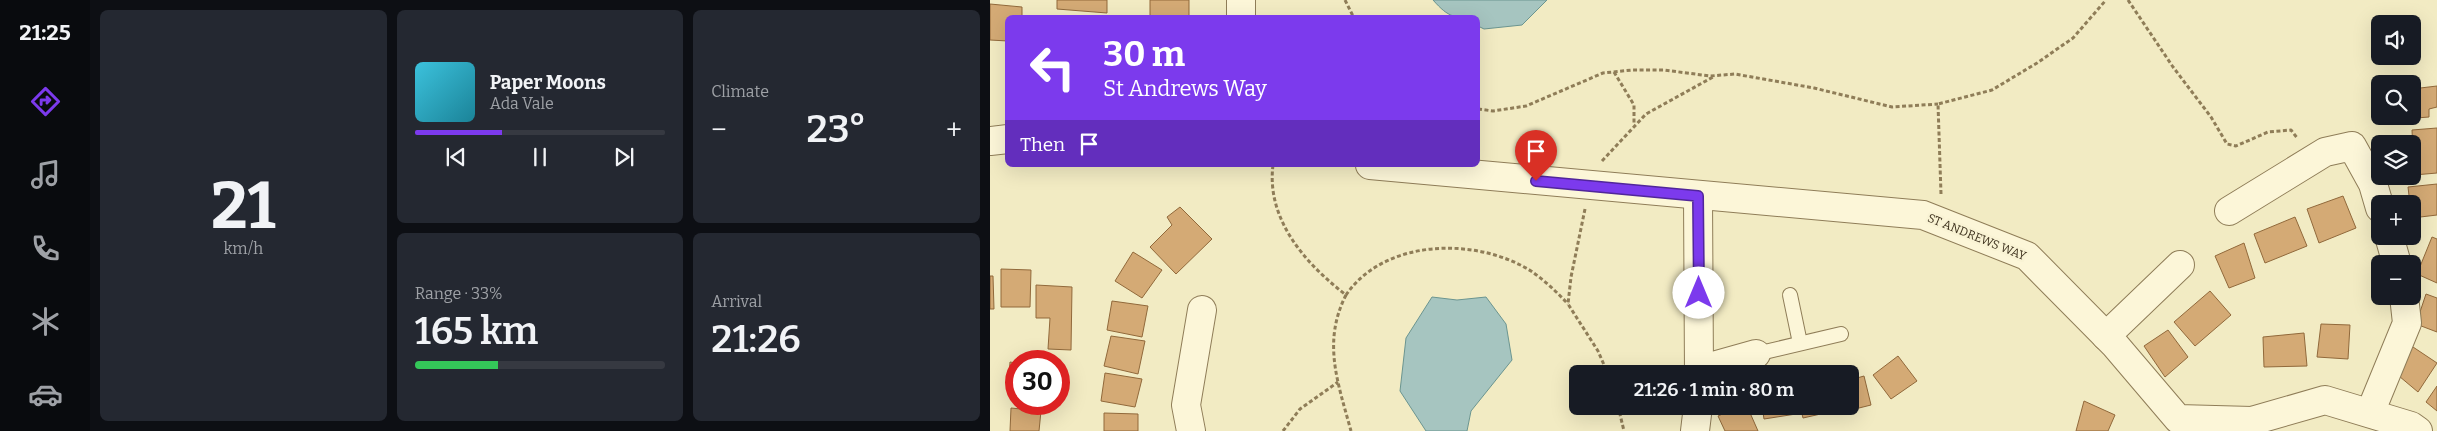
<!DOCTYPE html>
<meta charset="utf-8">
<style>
body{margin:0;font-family:Bitter,serif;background:#242831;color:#f1f3f6;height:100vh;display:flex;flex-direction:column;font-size:19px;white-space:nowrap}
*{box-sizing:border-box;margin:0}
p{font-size:16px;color:#9ea1a6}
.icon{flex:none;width:28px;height:28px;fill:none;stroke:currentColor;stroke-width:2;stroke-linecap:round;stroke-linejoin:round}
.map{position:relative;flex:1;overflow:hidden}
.panel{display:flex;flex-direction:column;gap:10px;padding:10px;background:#0d0f14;width:900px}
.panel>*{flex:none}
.top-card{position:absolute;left:15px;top:15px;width:475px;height:152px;border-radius:8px;box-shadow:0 5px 20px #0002;background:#7c3aed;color:#fff;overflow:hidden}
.controls{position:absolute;left:1381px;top:15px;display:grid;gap:10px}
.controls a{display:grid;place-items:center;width:50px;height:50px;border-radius:8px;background:#171b24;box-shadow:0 5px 20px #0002;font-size:25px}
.speed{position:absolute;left:15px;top:350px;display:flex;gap:10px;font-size:25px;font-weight:700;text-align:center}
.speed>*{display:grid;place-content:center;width:65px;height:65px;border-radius:50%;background:#171b24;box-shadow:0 5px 20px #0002;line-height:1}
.speed .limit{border:8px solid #d22;background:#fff;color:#111}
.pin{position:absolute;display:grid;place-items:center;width:42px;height:42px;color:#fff;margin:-51px -21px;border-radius:50% 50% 50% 0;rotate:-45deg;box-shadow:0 0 5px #0007}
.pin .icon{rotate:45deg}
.me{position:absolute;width:55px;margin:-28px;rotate:0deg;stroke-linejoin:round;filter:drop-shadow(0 0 4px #0008)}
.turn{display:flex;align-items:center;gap:18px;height:105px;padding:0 15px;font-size:22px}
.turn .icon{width:65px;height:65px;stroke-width:2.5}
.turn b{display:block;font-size:35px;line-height:42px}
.then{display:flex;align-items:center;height:48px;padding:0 15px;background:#0003;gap:10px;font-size:19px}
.big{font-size:38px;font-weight:600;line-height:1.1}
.panel .card{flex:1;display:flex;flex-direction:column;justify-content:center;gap:8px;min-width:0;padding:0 18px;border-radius:8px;background:#242831}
.panel .dial{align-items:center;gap:0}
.dial b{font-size:65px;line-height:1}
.song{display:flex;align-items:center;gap:15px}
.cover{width:60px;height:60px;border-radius:8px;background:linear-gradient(135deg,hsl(190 70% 55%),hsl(190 70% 35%))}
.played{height:5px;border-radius:2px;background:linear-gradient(90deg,#7c3aed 35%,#363941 35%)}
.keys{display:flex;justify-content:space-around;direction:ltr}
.heat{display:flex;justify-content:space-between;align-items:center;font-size:28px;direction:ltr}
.charge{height:8px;border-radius:4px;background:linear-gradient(90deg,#34c759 33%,#363941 0)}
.panel .tiles{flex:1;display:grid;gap:10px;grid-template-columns:repeat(3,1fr)}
.card:first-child{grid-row:span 2}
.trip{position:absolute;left:579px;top:365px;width:290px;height:50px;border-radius:8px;background:#171b24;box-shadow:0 5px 20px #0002;font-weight:600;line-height:50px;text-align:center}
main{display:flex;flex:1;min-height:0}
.tabs{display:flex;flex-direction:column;width:90px;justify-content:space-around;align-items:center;background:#090b0e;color:#9ea1a6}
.tabs .icon{width:35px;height:35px}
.tabs .current{color:#7c3aed}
.tabs b{font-size:22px;color:#f1f3f6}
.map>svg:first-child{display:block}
.water{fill:#a6c5c0;stroke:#6b9590}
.building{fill:#d4aa75;stroke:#91693b}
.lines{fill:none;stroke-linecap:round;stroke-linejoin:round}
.lane-casing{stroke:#8f7d58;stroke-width:16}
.street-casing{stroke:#8f7d58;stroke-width:30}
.path{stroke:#8f7d58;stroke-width:3;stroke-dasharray:4 2.5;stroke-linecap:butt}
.lane{stroke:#fcf6d8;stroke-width:14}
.street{stroke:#fcf6d8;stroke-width:28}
.route-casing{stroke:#51269a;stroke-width:12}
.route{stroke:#7c3aed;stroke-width:9}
.labels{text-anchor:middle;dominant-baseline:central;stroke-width:5;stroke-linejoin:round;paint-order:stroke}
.street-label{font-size:12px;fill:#3d311d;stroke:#f9f3d4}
</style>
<main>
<nav class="tabs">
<b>21:25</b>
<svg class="icon current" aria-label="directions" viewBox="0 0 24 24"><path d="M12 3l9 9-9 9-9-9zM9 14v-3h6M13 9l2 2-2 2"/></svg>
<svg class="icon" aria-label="music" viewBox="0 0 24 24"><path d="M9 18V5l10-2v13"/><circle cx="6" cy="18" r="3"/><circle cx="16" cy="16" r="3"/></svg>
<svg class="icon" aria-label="phone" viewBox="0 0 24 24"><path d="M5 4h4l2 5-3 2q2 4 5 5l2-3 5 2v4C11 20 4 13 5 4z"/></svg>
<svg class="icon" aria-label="climate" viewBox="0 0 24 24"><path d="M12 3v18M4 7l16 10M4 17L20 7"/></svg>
<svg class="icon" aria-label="car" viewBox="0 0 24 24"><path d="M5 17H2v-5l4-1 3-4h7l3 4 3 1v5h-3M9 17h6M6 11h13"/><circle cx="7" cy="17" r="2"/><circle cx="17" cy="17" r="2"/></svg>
</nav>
<section class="panel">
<div class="tiles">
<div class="card dial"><b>21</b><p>km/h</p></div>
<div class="card">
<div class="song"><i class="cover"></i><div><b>Paper Moons</b><p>Ada Vale</p></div></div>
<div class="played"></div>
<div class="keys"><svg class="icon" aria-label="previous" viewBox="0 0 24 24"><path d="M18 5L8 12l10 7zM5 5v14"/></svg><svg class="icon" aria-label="pause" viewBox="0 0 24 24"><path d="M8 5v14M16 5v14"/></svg><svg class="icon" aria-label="next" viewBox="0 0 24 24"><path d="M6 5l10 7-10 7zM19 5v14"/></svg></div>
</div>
<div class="card"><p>Climate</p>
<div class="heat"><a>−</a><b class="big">23°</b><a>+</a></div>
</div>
<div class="card"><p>Range · 33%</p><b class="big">165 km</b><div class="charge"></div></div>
<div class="card"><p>Arrival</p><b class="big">21:26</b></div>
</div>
</section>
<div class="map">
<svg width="1447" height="431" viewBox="0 0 1447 431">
<rect width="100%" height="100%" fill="#f2ebc3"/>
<g class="water">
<path d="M 443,0 L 557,0 L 532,25 L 494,29 L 488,26 L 488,18 C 464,18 459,18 443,0 Z"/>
<polygon points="442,297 467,300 496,297 516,324 522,360 481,411 477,431 436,431 410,391 416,338"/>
</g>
<g class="building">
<polygon points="67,0 117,0 117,13 67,9"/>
<rect x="160" y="0" width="39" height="18"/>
<polygon points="0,4 32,7 32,18 18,18 18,41 0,40"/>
<polygon points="1447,86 1447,107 1439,109 1439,117 1401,120 1401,116 1422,116 1422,89"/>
<polygon points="1447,128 1447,173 1424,175 1422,130"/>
<polygon points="1447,184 1447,215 1422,218 1422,204 1420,204 1418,187"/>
<polygon points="1353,196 1366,228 1329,243 1317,209"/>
<polygon points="190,207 222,239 186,274 160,247 182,225 177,217"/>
<polygon points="1305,217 1317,246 1275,263 1264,234"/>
<polygon points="1442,237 1447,239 1447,283 1427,274"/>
<polygon points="1254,243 1265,278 1239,288 1225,256"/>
<polygon points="143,252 172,270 152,298 125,281"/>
<polygon points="11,269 41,270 40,307 11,307"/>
<polygon points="0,276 3,276 4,309 0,309"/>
<polygon points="46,285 82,287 81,350 58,349 60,318 46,318"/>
<polygon points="1220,291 1241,315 1205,346 1184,322"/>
<polygon points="1436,294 1447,298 1447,332 1426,324"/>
<polygon points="122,301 158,306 152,337 117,330"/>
<polygon points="1331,324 1360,325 1358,359 1327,357"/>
<polygon points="1178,330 1198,357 1175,377 1154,346"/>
<polygon points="1314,333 1317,366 1274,367 1273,337"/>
<polygon points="121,336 155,341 148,374 114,366"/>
<polygon points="1420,345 1447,363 1428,392 1403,371"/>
<polygon points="908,356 927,381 901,399 883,375"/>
<polygon points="20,362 26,363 26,393 18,392"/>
<polygon points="115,373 152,379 145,407 111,401"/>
<polygon points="874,376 881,405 853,412 851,406 860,406 860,380"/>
<polygon points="1447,386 1447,411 1436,402"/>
<polygon points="1094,401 1125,415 1118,431 1086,431"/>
<polygon points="751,406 757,406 768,431 735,431 728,416"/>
<polygon points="772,406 804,406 806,414 774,419"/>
<polygon points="810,406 843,406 844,411 813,418"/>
<polygon points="21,408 51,411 49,431 20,431"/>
<polygon points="114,413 148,414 148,431 114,431"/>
</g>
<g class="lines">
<defs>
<g id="lane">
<polyline points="800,295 810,343"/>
<polyline points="766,354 851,334"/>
</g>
<g id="street">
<polyline points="251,18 251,0"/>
<polyline points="0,141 18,139"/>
<polyline points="380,165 933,215 1037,256 1125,345 1188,419 1262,421 1335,400 1421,426 1428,431"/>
<polyline points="708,196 709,374"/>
<polyline points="1239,211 1335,152 1362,146 1383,184 1390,208"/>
<polyline points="1399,236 1407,264"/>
<polyline points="1116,336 1190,265"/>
<polyline points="709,370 766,354"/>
<polyline points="1380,413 1417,323 1414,296"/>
<polyline points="201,431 196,405 212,310"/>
<polyline points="705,431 708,406"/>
</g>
</defs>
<use href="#lane" class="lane-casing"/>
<use href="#street" class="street-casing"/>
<g class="path">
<polyline points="355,0 364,18"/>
<polyline points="1138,0 1183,67 1221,117 1237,144 1246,146 1278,132 1301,130 1308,139"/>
<polyline points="624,72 644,105 644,124"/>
<polyline points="488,109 503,111 536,106 613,73 642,70 674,70 720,76 745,74 824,88 902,107 948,104"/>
<polyline points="612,161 656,114 723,77"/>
<path d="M 283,165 C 276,220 316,264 356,295 C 395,238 487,237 541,271 C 554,280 567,292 578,304"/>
<polyline points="951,194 948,104 1002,90 1047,63 1083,38 1116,0"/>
<polyline points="595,209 581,277 578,304 608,351 618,374"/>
<path d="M 356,295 C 332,342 348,383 361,431"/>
<polyline points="628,406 634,431"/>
<polyline points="293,431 310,409 348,382"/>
</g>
<use href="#lane" class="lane"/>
<use href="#street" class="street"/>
</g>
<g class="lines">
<defs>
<polyline id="route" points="546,181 708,196 709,293"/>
</defs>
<use href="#route" class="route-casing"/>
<use href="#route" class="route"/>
</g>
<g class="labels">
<g class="street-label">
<text transform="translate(987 237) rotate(22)">ST ANDREWS WAY</text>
</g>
</g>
</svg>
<div class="controls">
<a><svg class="icon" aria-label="sound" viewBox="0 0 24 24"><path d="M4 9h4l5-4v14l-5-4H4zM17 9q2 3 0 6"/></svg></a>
<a><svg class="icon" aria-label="search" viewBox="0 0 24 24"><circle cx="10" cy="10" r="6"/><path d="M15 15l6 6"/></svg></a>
<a><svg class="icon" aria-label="layers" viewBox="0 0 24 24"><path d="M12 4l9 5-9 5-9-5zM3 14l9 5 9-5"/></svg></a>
<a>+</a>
<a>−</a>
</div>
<div class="speed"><div class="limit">30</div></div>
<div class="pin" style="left:546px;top:181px;background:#d93025"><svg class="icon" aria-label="arrive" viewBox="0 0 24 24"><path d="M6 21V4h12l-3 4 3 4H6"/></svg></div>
<svg class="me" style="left:709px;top:293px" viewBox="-20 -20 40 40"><circle r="19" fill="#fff"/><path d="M0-13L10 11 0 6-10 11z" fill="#7c3aed"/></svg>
<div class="trip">21:26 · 1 min · 80 m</div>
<div class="top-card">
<div class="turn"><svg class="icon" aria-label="left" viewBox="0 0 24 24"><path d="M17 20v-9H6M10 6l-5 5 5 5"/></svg><div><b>30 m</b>St Andrews Way</div></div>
<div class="then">Then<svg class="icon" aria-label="arrive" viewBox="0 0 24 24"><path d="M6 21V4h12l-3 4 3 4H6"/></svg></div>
</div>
</div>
</main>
